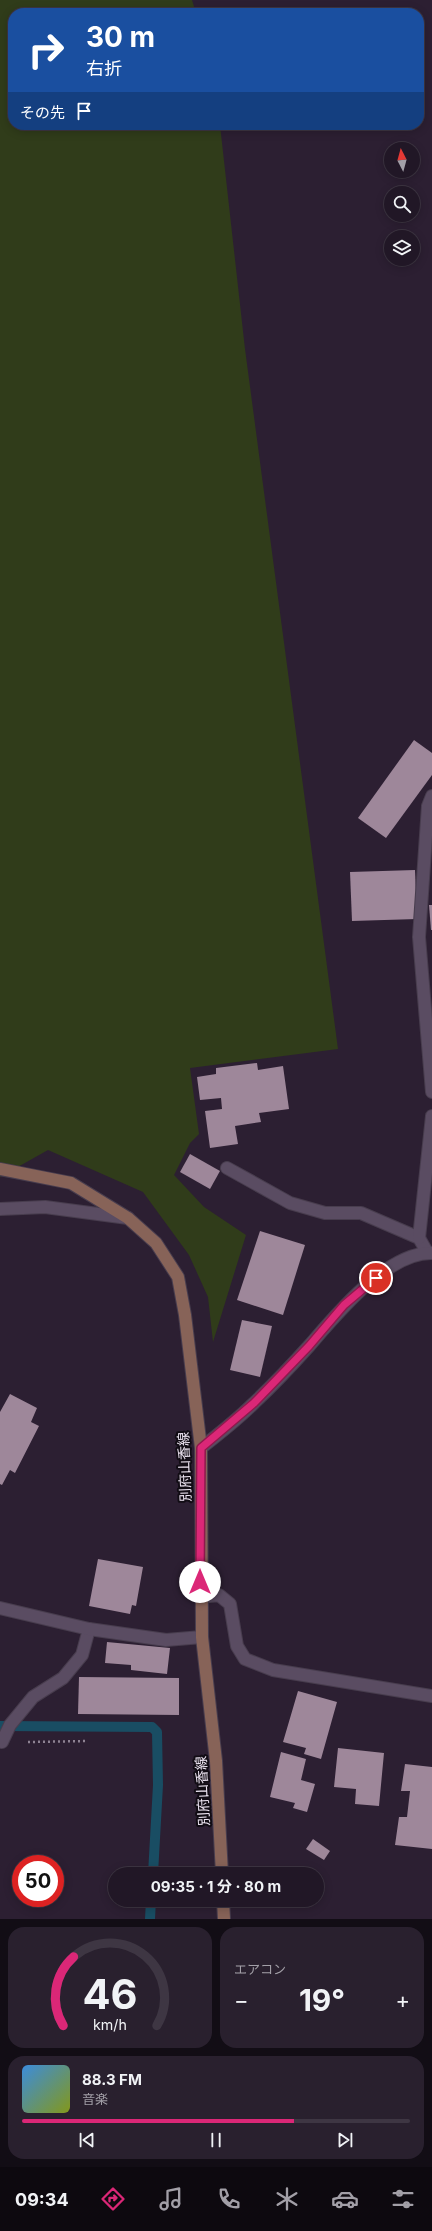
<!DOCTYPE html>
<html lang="ja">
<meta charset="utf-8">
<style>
body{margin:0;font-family:Inter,"Noto Sans JP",sans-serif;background:#29202e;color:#f1f3f6;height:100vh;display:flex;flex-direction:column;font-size:15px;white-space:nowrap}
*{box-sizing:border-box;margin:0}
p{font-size:13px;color:#a29fa7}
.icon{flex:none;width:22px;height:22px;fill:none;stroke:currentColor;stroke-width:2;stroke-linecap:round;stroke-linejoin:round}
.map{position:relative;height:1919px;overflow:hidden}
.sheet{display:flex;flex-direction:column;gap:8px;padding:8px;background:#120d15;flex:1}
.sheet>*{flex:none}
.hud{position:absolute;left:8px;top:8px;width:416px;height:122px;border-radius:16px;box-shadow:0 2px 10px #0003,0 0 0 1px #3e3643;background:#1a4fa0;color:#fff;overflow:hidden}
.needle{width:26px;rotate:354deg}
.controls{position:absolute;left:384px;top:142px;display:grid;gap:8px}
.controls a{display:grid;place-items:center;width:36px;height:36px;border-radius:50%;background:#211726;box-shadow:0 2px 10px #0003,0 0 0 1px #3e3643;font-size:20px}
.speed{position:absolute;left:12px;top:1855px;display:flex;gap:8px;font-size:20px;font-weight:700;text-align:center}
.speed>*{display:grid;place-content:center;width:52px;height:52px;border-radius:50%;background:#211726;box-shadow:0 2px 10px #0003,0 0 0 1px #3e3643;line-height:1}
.speed .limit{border:6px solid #d22;background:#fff;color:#111}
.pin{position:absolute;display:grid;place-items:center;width:34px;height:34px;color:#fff;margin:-17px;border:2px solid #fff;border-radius:50%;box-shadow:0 1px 4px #0007}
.me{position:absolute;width:44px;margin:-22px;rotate:0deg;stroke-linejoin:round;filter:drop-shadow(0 0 3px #0008)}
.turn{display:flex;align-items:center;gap:14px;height:84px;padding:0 12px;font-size:18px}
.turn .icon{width:52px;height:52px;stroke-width:2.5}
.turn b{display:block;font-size:28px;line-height:34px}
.then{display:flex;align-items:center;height:38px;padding:0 12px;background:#0003;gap:8px;font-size:15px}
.big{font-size:30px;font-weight:700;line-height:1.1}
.sheet .widget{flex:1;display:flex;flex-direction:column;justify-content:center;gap:6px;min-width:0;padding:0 14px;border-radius:16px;background:#29202e}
.sheet .dial{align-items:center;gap:0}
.dial svg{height:104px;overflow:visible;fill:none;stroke:#3e3643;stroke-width:7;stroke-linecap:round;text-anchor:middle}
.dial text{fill:#f1f3f6;stroke:none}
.song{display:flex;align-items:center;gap:12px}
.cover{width:48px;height:48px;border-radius:6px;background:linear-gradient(135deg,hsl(210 70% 55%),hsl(70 70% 35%))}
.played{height:4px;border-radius:2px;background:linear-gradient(90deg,#db2777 70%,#3e3643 70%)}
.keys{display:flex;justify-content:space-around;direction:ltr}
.heat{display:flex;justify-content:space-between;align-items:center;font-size:22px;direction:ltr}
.sheet .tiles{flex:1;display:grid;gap:8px;grid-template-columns:1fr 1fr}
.widget:last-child{grid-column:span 2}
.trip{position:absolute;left:108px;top:1867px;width:216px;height:40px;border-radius:20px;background:#211726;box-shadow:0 2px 10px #0003,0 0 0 1px #3e3643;font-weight:700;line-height:40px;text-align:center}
.tabs{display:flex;height:64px;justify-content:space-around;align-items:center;background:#0d090f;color:#a29fa7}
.tabs .icon{width:28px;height:28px}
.tabs .on{color:#db2777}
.tabs b{font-size:18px;color:#f1f3f6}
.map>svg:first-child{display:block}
.green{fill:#303c1a}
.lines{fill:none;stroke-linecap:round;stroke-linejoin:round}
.stream{stroke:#194d63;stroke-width:10}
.building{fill:#9e879a}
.lane-casing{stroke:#483d4e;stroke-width:14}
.street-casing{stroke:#483d4e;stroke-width:14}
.secondary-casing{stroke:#483d4e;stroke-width:14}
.path{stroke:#8e8393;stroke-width:2.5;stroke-dasharray:2 3;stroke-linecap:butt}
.lane{stroke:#5a4c62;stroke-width:12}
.street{stroke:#5a4c62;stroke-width:12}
.secondary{stroke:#876358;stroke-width:12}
.route-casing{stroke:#8e194d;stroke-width:10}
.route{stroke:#db2777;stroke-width:7}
.labels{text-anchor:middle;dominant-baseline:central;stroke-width:4;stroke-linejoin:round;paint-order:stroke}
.street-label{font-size:14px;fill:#ede5f2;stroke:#110c14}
</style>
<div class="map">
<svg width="432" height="1919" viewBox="0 0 432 1919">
<rect width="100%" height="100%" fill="#2c1f32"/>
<polygon class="green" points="0,0 192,0 196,13 13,13 13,125 220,125 245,349 338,1049 190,1068 199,1134 190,1143 174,1175 204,1207 246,1235 213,1342 208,1297 189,1255 143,1192 48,1150 0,1177"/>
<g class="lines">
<g class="stream">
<polyline points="0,1726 152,1727 157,1732 158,1785 153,1874"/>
<polyline points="150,1919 151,1900"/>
</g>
</g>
<g class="building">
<polygon points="414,740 432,753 432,775 386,838 358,818"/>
<polygon points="415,870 417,919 352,921 350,872"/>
<polygon points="429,905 432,905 432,930 431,930"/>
<polygon points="257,1063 258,1070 283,1066 289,1109 259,1113 261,1122 235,1126 238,1144 210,1148 205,1111 222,1109 221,1098 200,1100 197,1077 216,1074 216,1068"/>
<polygon points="190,1154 220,1171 210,1189 180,1172"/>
<polygon points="260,1231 305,1245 283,1315 237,1300"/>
<polygon points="242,1320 272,1326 260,1377 230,1370"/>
<polygon points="10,1394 37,1408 31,1422 39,1426 15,1473 10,1470 2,1485 0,1484 0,1412"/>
<polygon points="98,1559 143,1567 136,1606 132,1605 130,1614 89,1606"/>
<polygon points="107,1642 170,1648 167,1674 131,1670 131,1665 105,1663"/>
<polygon points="79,1677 179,1678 179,1715 78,1714"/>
<polygon points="298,1691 337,1702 321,1759 304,1754 306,1748 283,1742"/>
<polygon points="338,1748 384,1753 379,1806 355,1804 356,1789 334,1787"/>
<polygon points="281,1752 306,1759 301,1780 315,1784 307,1812 293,1808 295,1803 270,1797"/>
<polygon points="405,1764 432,1767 432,1849 395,1845 399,1817 407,1817 410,1791 401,1791"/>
<polygon points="313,1839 330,1851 324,1860 306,1849"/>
</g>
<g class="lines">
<defs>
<g id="lane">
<polyline points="227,1168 290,1203 325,1213 361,1213 419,1238 427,1252"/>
<polyline points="2,1742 10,1725 33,1697 63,1678 82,1655 89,1629"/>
</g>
<g id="street">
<polyline points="432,796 428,806 419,937 432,1092"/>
<polyline points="0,1209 45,1207 128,1218"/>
<polyline points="419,1238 432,1116"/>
<path d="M 201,1448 C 219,1434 238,1419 254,1403 C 273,1385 292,1365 309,1346 C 336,1315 387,1252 432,1253"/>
<polyline points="200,1597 219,1595 230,1604 237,1646 245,1659 273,1670 432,1696"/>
<polyline points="0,1608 89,1629 166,1640 202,1637"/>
</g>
<g id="secondary">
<polyline points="0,1169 71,1183 128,1218 156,1243 178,1277 185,1315 201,1448 202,1637 216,1761 222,1874"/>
<polyline points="223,1900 224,1919"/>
</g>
</defs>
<use href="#lane" class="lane-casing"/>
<use href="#street" class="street-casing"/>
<use href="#secondary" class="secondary-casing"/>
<polyline class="path" points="28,1742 88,1741"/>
<use href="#lane" class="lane"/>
<use href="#street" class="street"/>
<use href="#secondary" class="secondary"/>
</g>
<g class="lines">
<defs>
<polyline id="route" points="200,1582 201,1448 254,1403 309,1346 344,1305 376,1278"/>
</defs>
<use href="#route" class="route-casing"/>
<use href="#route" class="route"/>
</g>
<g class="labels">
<g class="street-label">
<text transform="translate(184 1467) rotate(-92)">別府山香線</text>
<text transform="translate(202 1791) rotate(-93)">別府山香線</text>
</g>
</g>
</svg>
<div class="controls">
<a><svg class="needle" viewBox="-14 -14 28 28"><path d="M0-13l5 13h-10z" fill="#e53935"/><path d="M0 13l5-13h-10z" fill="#a29fa7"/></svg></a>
<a><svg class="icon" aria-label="search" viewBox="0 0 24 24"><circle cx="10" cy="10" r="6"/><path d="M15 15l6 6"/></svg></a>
<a><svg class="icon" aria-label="layers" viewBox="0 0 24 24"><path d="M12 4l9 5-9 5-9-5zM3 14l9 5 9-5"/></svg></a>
</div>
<div class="speed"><div class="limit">50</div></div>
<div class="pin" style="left:376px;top:1278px;background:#d93025"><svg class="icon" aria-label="arrive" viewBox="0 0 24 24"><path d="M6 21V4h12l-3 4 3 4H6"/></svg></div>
<svg class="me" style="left:200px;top:1582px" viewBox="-20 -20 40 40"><circle r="19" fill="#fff"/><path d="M0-13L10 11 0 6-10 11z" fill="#db2777"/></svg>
<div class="trip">09:35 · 1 分 · 80 m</div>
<div class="hud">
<div class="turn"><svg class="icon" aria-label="right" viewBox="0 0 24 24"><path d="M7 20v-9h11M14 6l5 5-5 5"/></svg><div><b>30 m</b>右折</div></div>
<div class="then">その先<svg class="icon" aria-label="arrive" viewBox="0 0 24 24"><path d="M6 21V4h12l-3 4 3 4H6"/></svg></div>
</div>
</div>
<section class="sheet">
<div class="tiles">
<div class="widget dial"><svg viewBox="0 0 100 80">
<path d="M14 69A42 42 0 1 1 86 69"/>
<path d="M14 69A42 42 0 0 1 22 16" stroke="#db2777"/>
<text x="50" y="56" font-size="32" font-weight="700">46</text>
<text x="50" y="72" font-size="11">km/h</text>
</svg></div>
<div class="widget"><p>エアコン</p>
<div class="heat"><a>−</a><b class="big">19°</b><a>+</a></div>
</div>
<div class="widget">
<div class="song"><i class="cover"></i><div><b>88.3 FM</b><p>音楽</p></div></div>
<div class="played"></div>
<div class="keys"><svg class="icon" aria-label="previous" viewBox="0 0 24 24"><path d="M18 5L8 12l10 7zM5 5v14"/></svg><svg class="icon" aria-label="pause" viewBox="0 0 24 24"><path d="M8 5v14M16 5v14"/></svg><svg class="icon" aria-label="next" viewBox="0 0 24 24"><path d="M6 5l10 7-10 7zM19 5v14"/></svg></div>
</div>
</div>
</section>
<nav class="tabs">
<b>09:34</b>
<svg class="icon on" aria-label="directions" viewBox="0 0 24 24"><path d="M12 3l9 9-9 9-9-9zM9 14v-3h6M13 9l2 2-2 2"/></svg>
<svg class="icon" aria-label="music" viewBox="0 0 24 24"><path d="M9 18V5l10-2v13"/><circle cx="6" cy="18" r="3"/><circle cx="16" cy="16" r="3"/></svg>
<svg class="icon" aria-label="phone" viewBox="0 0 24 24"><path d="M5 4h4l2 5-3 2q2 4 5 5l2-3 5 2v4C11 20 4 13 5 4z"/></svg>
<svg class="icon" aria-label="climate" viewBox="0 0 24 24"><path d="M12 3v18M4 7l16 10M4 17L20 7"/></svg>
<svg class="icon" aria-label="car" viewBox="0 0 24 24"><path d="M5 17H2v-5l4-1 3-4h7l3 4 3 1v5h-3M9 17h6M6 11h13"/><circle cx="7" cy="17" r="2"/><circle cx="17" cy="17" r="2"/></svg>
<svg class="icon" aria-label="filters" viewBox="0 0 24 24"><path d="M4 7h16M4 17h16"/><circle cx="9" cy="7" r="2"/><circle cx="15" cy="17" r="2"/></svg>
</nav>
